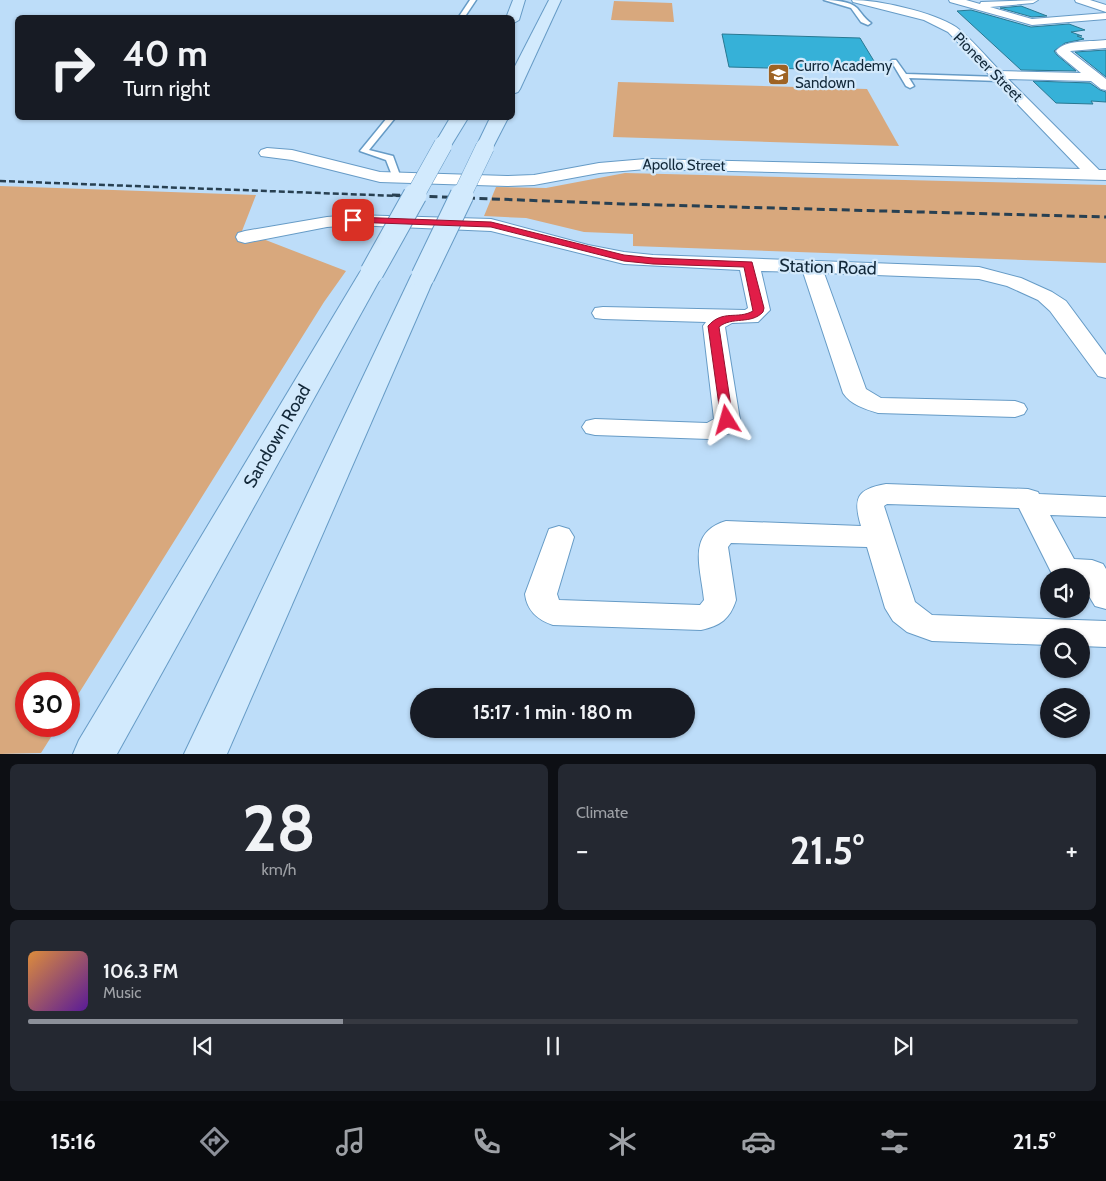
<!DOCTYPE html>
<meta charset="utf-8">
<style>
body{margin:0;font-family:Cabin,sans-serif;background:#242831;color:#f1f3f6;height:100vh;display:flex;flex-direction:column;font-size:19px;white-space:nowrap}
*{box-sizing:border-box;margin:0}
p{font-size:16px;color:#9ea1a6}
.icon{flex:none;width:28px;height:28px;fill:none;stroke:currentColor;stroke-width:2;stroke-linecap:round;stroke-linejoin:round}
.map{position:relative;height:754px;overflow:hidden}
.panel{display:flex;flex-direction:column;gap:10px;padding:10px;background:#0d0f14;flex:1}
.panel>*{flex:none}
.top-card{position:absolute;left:15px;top:15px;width:500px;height:105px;border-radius:8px;box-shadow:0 1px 4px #0004;background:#171b24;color:#f1f3f6;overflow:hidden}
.buttons{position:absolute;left:1040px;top:568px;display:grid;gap:10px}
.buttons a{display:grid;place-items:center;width:50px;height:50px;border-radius:50%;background:#171b24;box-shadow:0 1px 4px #0004;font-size:25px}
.speed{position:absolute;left:15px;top:672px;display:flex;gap:10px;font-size:25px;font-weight:700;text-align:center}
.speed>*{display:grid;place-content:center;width:65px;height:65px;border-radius:50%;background:#171b24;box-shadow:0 1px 4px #0004;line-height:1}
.speed .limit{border:8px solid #d22;background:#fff;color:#111}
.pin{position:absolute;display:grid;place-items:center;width:42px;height:42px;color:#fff;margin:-21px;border-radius:10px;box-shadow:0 2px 8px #0006}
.me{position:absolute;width:55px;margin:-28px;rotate:352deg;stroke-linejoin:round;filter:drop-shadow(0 0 4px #0008)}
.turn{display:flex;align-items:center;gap:18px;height:105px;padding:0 25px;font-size:22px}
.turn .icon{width:65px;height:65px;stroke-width:2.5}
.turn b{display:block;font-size:35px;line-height:42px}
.big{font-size:38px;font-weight:700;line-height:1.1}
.panel .widget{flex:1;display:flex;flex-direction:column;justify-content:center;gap:8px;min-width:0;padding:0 18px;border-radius:8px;background:#242831}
.panel .dial{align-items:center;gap:0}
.dial b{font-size:65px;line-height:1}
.song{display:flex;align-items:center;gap:15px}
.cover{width:60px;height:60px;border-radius:8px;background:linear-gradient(135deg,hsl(30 70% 55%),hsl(270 70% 35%))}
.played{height:5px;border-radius:2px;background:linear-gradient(90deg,#8c9099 30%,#363941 30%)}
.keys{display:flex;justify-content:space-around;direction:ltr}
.heat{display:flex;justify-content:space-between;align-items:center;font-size:28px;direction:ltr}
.panel .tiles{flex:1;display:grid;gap:10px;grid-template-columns:1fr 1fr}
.widget:last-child{grid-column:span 2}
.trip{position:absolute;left:410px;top:688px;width:285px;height:50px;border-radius:25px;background:#171b24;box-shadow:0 1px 4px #0004;font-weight:700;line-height:50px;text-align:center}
.tabs{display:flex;height:80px;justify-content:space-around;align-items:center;background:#090b0e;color:#9ea1a6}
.tabs .icon{width:35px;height:35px}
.tabs .selected{color:#8c9099}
.tabs b{font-size:22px;color:#f1f3f6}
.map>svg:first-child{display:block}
.green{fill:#d8a87d}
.building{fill:#36b1d8;stroke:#297892}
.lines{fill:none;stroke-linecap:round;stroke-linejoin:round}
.lane-casing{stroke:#669bc6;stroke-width:3}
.street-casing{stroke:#669bc6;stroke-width:2}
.secondary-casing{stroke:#669bc6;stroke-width:2}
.lane{fill:#fff;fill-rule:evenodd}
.street{fill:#fff;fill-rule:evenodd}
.secondary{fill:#d2eafd;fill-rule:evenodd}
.rail-far1{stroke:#284052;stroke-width:2.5;stroke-dasharray:6 3;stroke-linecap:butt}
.rail{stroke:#284052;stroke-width:3;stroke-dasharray:8 4.5;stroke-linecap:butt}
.secondary-bridge-far1-casing{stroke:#669bc6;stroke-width:19;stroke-linecap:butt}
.secondary-bridge-casing{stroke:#669bc6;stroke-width:25;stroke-linecap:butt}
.secondary-bridge-far1{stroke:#d2eafd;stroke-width:18}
.secondary-bridge{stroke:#d2eafd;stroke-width:23}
.route{fill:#e11d48;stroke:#92132f}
.labels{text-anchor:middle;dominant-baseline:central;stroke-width:4.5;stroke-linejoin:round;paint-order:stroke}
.far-poi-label{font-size:15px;fill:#122839;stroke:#d3e9fb;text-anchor:start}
.far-street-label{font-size:15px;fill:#122839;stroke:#d3e9fb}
.street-label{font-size:18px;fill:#122839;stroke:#d3e9fb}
</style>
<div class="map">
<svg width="1106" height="754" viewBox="0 0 1106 754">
<rect width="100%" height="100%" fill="#bdddf9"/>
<g class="green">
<polygon points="614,1 672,3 674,22 611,20"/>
<polygon points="618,82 867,89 899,146 613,137"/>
<polygon points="625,173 1106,185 1106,263 633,246 633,234 584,232 526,218 484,216 496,187 546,188"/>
<polygon points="0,186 256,195 242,231 346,271 324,302 69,709 69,684 26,684 26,726 58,726 41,753 0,754"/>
</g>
<g class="building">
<polygon points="1021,6 1047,16 1032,17 1000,8"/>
<polygon points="971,10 1031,27 1069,24 1085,30 1071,32 1082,36 1077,36 1084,39 1065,43 1054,51 1057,55 1076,71 1021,70 957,11"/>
<polygon points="722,34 860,38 880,71 729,67"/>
<polygon points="1106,50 1106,77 1075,52"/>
<polygon points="1033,81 1090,83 1100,90 1106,92 1106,102 1091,101 1093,104 1056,103"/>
</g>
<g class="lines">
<defs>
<g id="lane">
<polygon points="470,0 476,0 464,18 458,18"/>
<path d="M 824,0 C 833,0 850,1 857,8 C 862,14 865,19 871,23 L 868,25 L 861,22 L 851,8 Z"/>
<polygon points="892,60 896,60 906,74 1000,77 1004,79 1000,81 909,78 914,86 910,88 906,86 891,61"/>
<polygon points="387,118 395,118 369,150 393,156 401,178 397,181 393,178 386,160 360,151"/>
</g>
<g id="street">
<path d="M 852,0 C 879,0 933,12 956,27 C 972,39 986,57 1000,71 L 1081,73 L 1058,54 L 1056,51 C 1065,39 1092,42 1106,40 L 1106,48 L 1070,51 L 1106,79 L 1106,90 L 1101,89 L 1091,81 L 1008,79 L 1099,170 L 1106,170 L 1106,180 L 646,169 L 599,173 L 534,185 L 507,186 L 380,182 L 292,160 L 261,156 L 259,153 L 261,150 L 267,148 L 292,150 L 380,172 L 507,176 L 534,175 L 599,163 L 646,159 L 1080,169 L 948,32 L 924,20 L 853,2 Z"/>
<polygon points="949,0 966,0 980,4 981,2 1038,0 1033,3 990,7 1032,19 1106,13 1106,19 1032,25 950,2"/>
<polygon points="1075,0 1090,0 1106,5 1106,12 1076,2"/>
<path d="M 353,215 L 491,219 L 588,245 L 624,252 L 653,255 L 979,267 L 1021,278 L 1052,292 L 1066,301 L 1106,355 L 1106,378 L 1098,376 L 1050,311 L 1038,300 L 1007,286 L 979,279 L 824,273 L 866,389 L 881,398 L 1015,401 L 1024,404 L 1027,409 L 1024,414 L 1015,417 L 878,413 C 865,409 851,405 843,393 L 803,272 L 761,271 L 770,310 L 758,322 L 732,323 L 725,327 L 740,420 L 730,433 L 709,439 L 595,435 L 586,433 L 582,427 L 586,421 L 595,419 L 707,423 L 714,419 L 703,326 L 706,322 L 603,319 L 595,318 L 592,313 L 595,308 L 603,307 L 745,310 L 748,308 L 740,270 L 624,264 L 491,231 L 353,225 L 327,227 L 245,243 L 238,241 L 236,237 L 238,233 L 245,231 L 327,217 Z"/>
<path d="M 886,484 L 1028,489 L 1038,492 L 1039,494 L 1106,497 L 1106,517 L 1050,515 L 1074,559 L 1092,560 L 1103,564 L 1106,569 L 1106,609 L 1095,606 L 1081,583 L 1081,576 L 1053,576 L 1019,508 L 887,504 L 884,506 L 915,602 L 932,615 L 1106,621 L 1106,647 L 1081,646 L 1081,636 L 1049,636 L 1049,645 L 932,641 L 907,632 L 893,621 L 885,608 L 867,547 L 731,543 L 728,547 L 736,600 C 730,619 720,626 701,630 L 553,625 C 538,620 527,611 525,594 L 549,529 L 559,526 L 569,529 L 574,537 L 557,594 L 559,600 L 700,605 L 704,600 C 701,568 686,533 726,521 L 861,526 C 853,499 856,489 886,484 Z"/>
</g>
<g id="secondary">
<polygon points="513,0 525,0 519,20 512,24 512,18 506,18"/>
<polygon points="549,0 561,0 520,89 518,92 512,94 512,72"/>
<polygon points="450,118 468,118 449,149 443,150 437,149 434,145"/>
<polygon points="490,118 508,118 491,151 485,152 479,151 476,147"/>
<polygon points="372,265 380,267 384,272 117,754 73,754 79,740 360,272 364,267"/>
<polygon points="423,269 431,271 435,276 227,754 184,754 411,276 415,271"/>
</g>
</defs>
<use href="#lane" class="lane-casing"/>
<use href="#street" class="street-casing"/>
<use href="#secondary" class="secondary-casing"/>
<use href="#lane" class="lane"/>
<use href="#street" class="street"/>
<use href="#secondary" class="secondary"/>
<polyline class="rail-far1" points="0,181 426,197"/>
<polyline class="rail" points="392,195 624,204 1106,217"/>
<defs>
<g id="secondary-bridge-far1">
<polyline points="414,197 443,145"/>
<polyline points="461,197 485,147"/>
</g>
<g id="secondary-bridge">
<polyline points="372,272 415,195"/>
<polyline points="423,276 462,195"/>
</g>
</defs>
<use href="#secondary-bridge-far1" class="secondary-bridge-far1-casing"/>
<use href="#secondary-bridge" class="secondary-bridge-casing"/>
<use href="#secondary-bridge-far1" class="secondary-bridge-far1"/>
<use href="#secondary-bridge" class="secondary-bridge"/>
</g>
<path class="route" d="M 353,217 L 491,222 L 624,255 L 653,258 L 752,262 L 764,308 L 763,312 C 751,325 732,316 719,327 L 733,420 L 727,423 L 721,420 L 708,326 C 723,309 737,320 753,311 L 744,267 L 653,264 L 624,261 L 491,227 L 350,222 L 349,220 Z"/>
<defs>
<symbol id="school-square" viewBox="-11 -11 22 22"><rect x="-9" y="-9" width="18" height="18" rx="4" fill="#9e6324" stroke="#d3e9fb"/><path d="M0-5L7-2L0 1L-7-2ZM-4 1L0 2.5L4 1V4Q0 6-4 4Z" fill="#fff"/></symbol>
</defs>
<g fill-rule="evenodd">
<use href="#school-square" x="766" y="62" width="25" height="25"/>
</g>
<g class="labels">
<g class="far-poi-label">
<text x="795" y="66">Curro Academy<tspan x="795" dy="17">Sandown</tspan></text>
</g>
<g class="far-street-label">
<text transform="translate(988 67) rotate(45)">Pioneer Street</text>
<text transform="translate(684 165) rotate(1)">Apollo Street</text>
</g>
<g class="street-label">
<text transform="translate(828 267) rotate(2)">Station Road</text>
<text transform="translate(277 436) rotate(-60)">Sandown Road</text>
</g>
</g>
</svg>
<div class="buttons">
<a><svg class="icon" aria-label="sound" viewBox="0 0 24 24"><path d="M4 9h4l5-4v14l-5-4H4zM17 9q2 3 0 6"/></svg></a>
<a><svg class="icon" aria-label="search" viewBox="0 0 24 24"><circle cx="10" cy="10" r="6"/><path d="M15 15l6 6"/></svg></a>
<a><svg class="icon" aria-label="layers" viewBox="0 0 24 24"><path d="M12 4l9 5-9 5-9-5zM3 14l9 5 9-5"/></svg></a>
</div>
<div class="speed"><div class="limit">30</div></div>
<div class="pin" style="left:353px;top:220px;background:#d93025"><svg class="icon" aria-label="arrive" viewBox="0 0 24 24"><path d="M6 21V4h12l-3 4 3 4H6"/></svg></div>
<svg class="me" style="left:727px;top:420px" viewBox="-20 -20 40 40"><path d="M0-17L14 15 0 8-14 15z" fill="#e11d48" stroke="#fff" stroke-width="4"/></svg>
<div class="trip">15:17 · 1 min · 180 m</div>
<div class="top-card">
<div class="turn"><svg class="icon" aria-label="right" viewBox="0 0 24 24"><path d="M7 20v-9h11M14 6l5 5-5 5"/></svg><div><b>40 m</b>Turn right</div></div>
</div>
</div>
<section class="panel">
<div class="tiles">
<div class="widget dial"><b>28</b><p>km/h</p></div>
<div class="widget"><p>Climate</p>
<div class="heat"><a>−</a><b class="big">21.5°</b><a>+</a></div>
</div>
<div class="widget">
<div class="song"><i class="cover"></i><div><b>106.3 FM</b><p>Music</p></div></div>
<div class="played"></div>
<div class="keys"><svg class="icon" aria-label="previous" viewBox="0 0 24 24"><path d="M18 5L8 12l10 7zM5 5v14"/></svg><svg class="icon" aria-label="pause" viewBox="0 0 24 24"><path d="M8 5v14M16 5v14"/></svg><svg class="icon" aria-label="next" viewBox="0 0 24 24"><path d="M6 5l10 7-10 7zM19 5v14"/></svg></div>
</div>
</div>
</section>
<nav class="tabs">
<b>15:16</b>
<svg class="icon selected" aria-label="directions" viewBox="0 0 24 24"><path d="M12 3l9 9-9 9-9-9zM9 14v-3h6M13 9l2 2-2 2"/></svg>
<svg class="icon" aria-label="music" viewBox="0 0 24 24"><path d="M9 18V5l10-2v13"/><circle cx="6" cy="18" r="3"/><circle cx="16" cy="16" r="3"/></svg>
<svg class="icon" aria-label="phone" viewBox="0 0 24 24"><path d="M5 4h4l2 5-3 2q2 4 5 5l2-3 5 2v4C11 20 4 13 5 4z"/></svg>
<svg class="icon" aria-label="climate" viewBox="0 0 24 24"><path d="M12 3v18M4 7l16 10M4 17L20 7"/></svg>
<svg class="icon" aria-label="car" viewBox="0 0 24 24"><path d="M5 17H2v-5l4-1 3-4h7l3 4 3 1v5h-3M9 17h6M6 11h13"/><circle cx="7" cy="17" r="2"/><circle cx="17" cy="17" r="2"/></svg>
<svg class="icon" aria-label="filters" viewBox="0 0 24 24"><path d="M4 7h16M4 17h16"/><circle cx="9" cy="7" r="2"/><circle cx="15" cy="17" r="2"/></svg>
<b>21.5°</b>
</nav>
